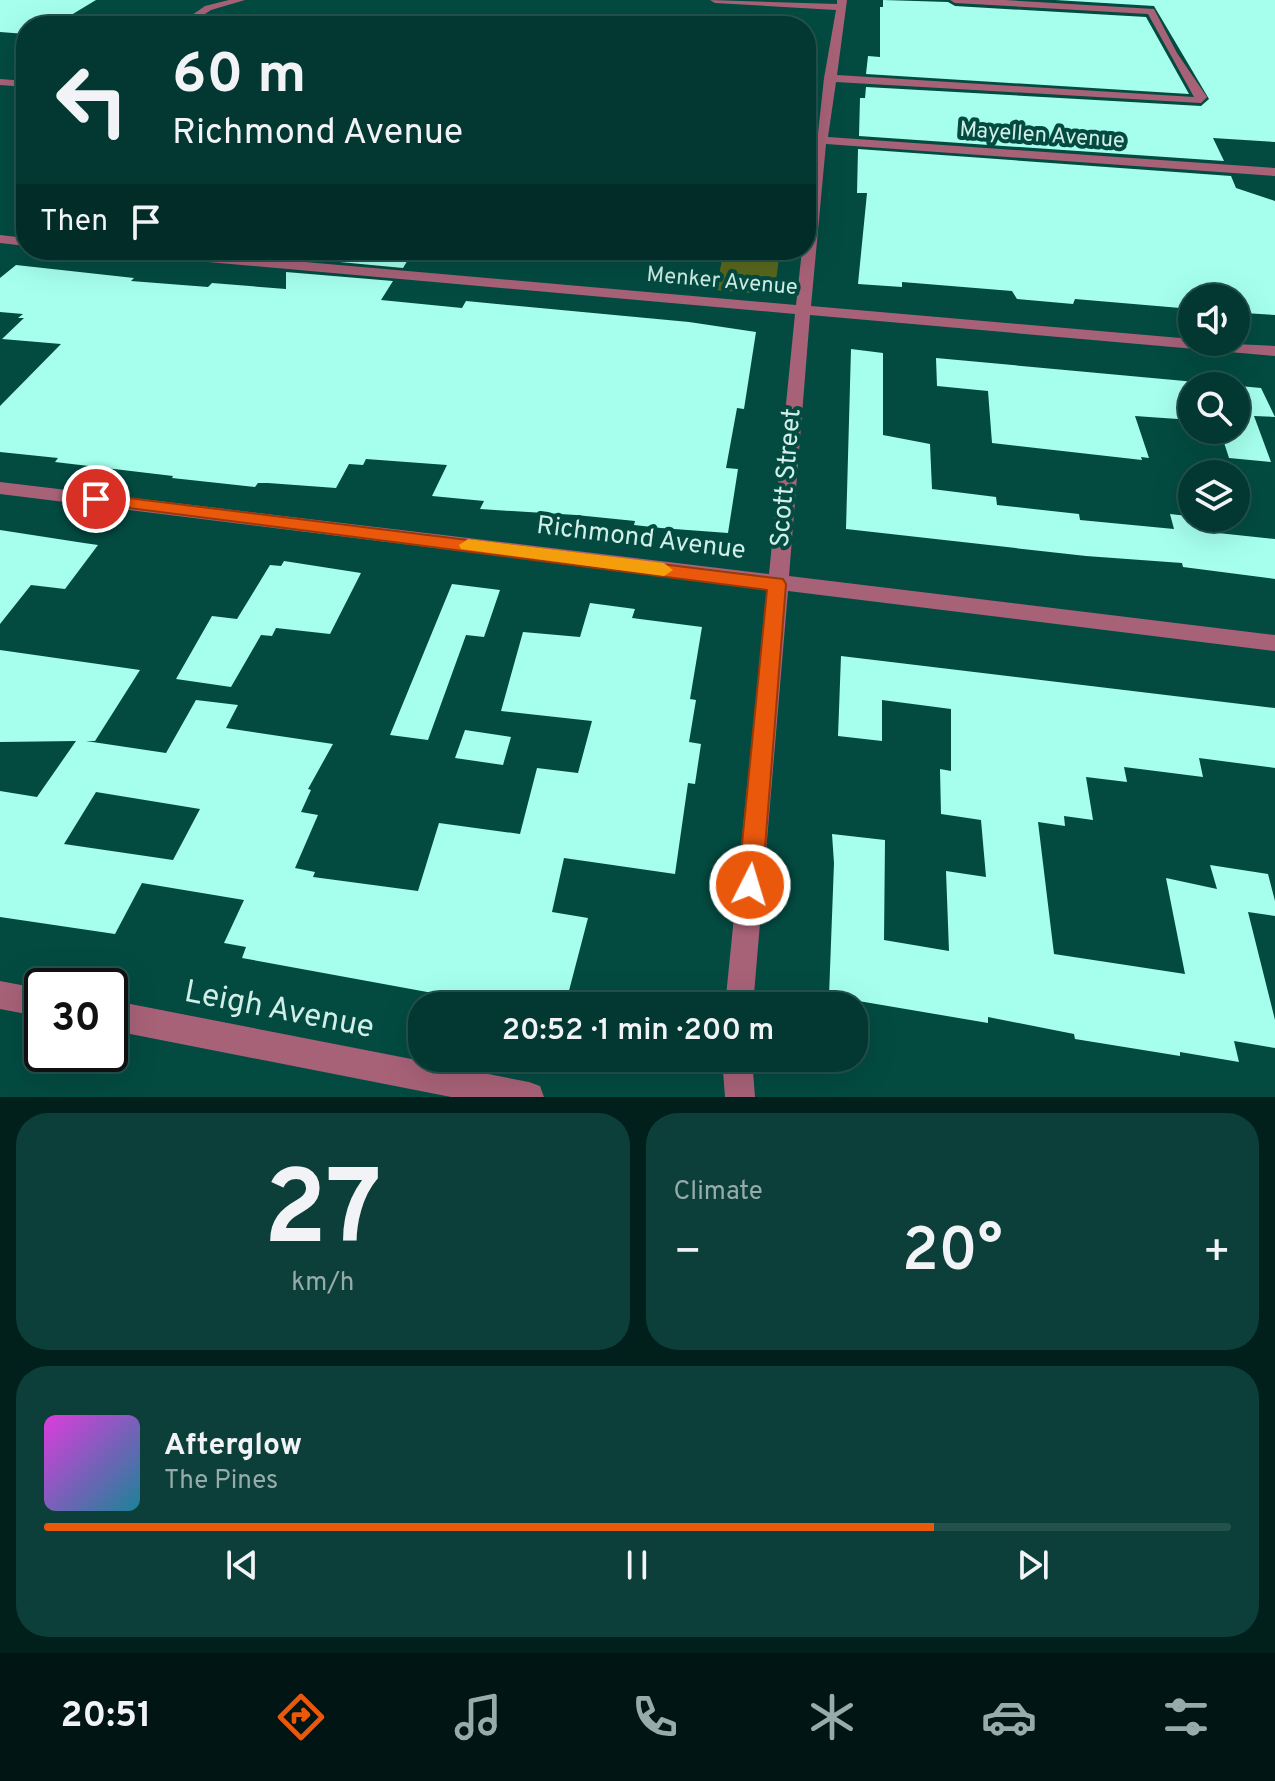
<!DOCTYPE html>
<meta charset="utf-8">
<style>
body{margin:0;font-family:Overpass,sans-serif;background:#0c3f39;color:#f1f3f6;height:100vh;display:flex;flex-direction:column;font-size:30px;white-space:nowrap}
*{box-sizing:border-box;margin:0}
p{font-size:26px;color:#96acab}
.icon{flex:none;width:44px;height:44px;fill:none;stroke:currentColor;stroke-width:2;stroke-linecap:round;stroke-linejoin:round}
.map{position:relative;height:1097px;overflow:hidden}
.sheet{display:flex;flex-direction:column;gap:16px;padding:16px;background:#011f1b;flex:1}
.sheet>*{flex:none}
.guide{position:absolute;left:16px;top:16px;width:800px;height:244px;border-radius:32px;box-shadow:0 8px 32px #0002,0 0 0 2px #23524d;background:#023831;color:#f1f3f6;overflow:hidden}
.buttons{position:absolute;left:1178px;top:284px;display:grid;gap:16px}
.buttons a{display:grid;place-items:center;width:72px;height:72px;border-radius:50%;background:#023831;box-shadow:0 8px 32px #0002,0 0 0 2px #23524d;font-size:40px}
.speed{position:absolute;left:24px;top:968px;display:flex;gap:16px;font-size:40px;font-weight:700;text-align:center}
.speed>*{display:grid;place-content:center;width:104px;height:104px;border-radius:50%;background:#023831;box-shadow:0 8px 32px #0002,0 0 0 2px #23524d;line-height:1}
.speed .limit{border:4px solid #111;border-radius:12px;background:#fff;color:#111}
.pin{position:absolute;display:grid;place-items:center;width:68px;height:68px;color:#fff;margin:-34px;border:4px solid #fff;border-radius:50%;box-shadow:0 2px 8px #0007}
.me{position:absolute;width:88px;margin:-44px;rotate:5deg;stroke-linejoin:round;filter:drop-shadow(0 0 6px #0008)}
.turn{display:flex;align-items:center;gap:28px;height:168px;padding:0 24px;font-size:36px}
.turn .icon{width:104px;height:104px;stroke-width:2.5}
.turn b{display:block;font-size:56px;line-height:68px}
.then{display:flex;align-items:center;height:76px;padding:0 24px;background:#0003;gap:16px;font-size:30px}
.big{font-size:60px;font-weight:600;line-height:1.1}
.sheet .widget{flex:1;display:flex;flex-direction:column;justify-content:center;gap:12px;min-width:0;padding:0 28px;border-radius:32px;background:#0c3f39}
.sheet .dial{align-items:center;gap:0}
.dial b{font-size:104px;line-height:1}
.song{display:flex;align-items:center;gap:24px}
.cover{width:96px;height:96px;border-radius:12px;background:linear-gradient(135deg,hsl(300 70% 55%),hsl(190 70% 35%))}
.played{height:8px;border-radius:4px;background:linear-gradient(90deg,#ea580c 75%,#23524d 75%)}
.keys{display:flex;justify-content:space-around;direction:ltr}
.heat{display:flex;justify-content:space-between;align-items:center;font-size:44px;direction:ltr}
.sheet .tiles{flex:1;display:grid;gap:16px;grid-template-columns:1fr 1fr}
.widget:last-child{grid-column:span 2}
.trip{position:absolute;left:408px;top:992px;width:460px;height:80px;border-radius:32px;background:#023831;box-shadow:0 8px 32px #0002,0 0 0 2px #23524d;font-weight:600;line-height:80px;text-align:center}
.menu{display:flex;height:128px;justify-content:space-around;align-items:center;background:#011614;color:#96acab}
.menu .icon{width:56px;height:56px}
.menu .current{color:#ea580c}
.menu b{font-size:36px;color:#f1f3f6}
.map>svg:first-child{display:block}
.green{fill:#59681e}
.building{fill:#a6ffed;fill-rule:evenodd}
.lines{fill:none;stroke-linecap:round;stroke-linejoin:round}
.minor{fill:#a86278;fill-rule:evenodd}
.route{fill:#ea580c;stroke:#983908;stroke-width:2}
.slow{fill:#f59e0b}
.labels{text-anchor:middle;dominant-baseline:central;stroke-width:8;stroke-linejoin:round;paint-order:stroke}
.far-street-label{font-size:22px;fill:#d0efe8;stroke:#034b41}
.street-label{font-size:26px;fill:#d0efe8;stroke:#034b41}
.near-street-label{font-size:32px;fill:#d0efe8;stroke:#034b41}
</style>
<div class="map">
<svg width="1275" height="1097" viewBox="0 0 1275 1097">
<rect width="100%" height="100%" fill="#034b41"/>
<polygon class="green" points="724,250 780,250 775,289 761,294 716,290"/>
<g class="building">
<polygon points="0,0 96,0 53,26 26,26 26,34 0,32"/>
<polygon points="883,0 948,2 955,6 1146,17 1189,94 866,74 868,56 880,57 880,7 883,7"/>
<polygon points="1055,0 1275,0 1275,142 1213,138 1224,161 859,136 860,98 865,98 866,87 1201,106 1209,99 1154,6"/>
<polygon points="858,149 1231,176 1236,188 1275,201 1275,315 1244,313 1236,298 1192,298 1192,309 1075,299 1073,304 1017,299 1012,291 902,282 902,287 858,284 867,193 857,193"/>
<polygon points="287,250 414,250 403,268 287,257"/>
<polygon points="16,265 134,278 131,281 208,287 212,283 286,289 286,272 393,281 381,300 462,308 466,301 689,322 756,332 744,409 737,408 726,468 738,469 728,533 661,528 634,525 635,521 576,515 480,509 484,501 432,496 447,465 366,459 363,465 349,464 336,488 268,483 258,483 255,487 172,478 173,476 55,462 58,458 0,452 0,406 61,344 2,339 24,318 18,318 23,314 0,312 0,278"/>
<polygon points="851,349 883,353 883,435 930,444 932,489 996,497 997,505 1079,514 1080,520 1174,529 1170,514 1214,519 1218,533 1275,539 1275,579 1183,567 1182,563 1086,556 846,529"/>
<polygon points="936,358 1261,388 1275,417 1254,416 1271,462 1229,458 1220,430 1236,430 1236,386 1192,386 1192,420 1135,416 1149,458 1141,457 1142,460 992,443 988,391 937,386"/>
<polygon points="0,530 84,543 98,545 65,589 31,585 0,624"/>
<polygon points="284,561 361,573 330,634 276,628 272,636 261,635 231,687 176,679 212,616 237,619 270,565 281,566"/>
<polygon points="452,584 500,590 484,637 466,635 428,740 390,735"/>
<path d="M 590,603 L 635,609 L 632,618 L 702,627 L 690,699 L 696,700 L 689,742 L 701,744 L 695,784 L 688,783 L 675,874 L 564,858 L 552,912 L 588,918 L 565,1006 L 519,1006 L 449,996 L 242,958 L 246,947 L 224,943 L 244,900 L 142,883 L 115,934 L 0,917 L 0,791 L 37,797 L 76,741 L 0,742 L 0,650 L 140,670 L 95,741 L 86,741 L 166,753 L 196,700 L 238,705 L 226,728 L 333,744 L 308,789 L 311,790 L 301,812 L 318,815 L 295,868 L 315,872 L 313,877 L 418,891 L 439,823 L 520,834 L 537,768 L 578,773 L 592,721 L 501,711 L 523,632 L 580,637 ZM 96,792 L 200,809 L 173,860 L 64,844 Z"/>
<polygon points="841,656 1275,708 1275,768 1199,758 1203,777 1124,767 1127,782 1086,777 1093,820 1064,816 1065,826 1038,822 1054,954 1185,974 1166,878 1217,889 1210,865 1268,874 1275,901 1275,916 1248,912 1275,1020 1275,1048 1234,1041 1239,1062 1180,1052 1180,1056 1075,1039 1074,1034 988,1017 988,1023 829,996 834,863 832,834 885,840 884,940 949,951 946,871 986,877 981,820 941,814 940,769 951,771 951,709 882,700 882,741 838,736"/>
<polygon points="465,730 511,737 503,765 455,758"/>
</g>
<g class="lines">
<g class="minor">
<polygon points="229,0 245,0 211,10 193,22 185,20 205,6"/>
<polygon points="710,0 837,4 837,0 847,0 837,75 1194,97 1148,14 955,3 950,0 1005,0 1154,9 1177,53 1207,97 1201,103 836,82 828,137 1275,168 1275,176 826,144 811,306 1192,339 1192,342 1275,346 1275,356 810,315 789,576 1275,635 1275,651 788,591 753,1006 725,1006 767,589 0,494 0,482 769,574 795,314 118,254 111,250 167,250 796,305 802,250 806,250 806,206 814,143 806,143 806,135 817,136 818,133 824,78 836,10 715,3"/>
<polygon points="0,79 26,81 26,87 0,85"/>
<polygon points="0,235 26,238 26,246 0,243"/>
<polygon points="0,981 42,989 42,1017 0,1009"/>
<polygon points="110,1000 529,1082 540,1086 544,1097 451,1097 110,1030"/>
<polygon points="722,1058 752,1058 755,1097 725,1097"/>
</g>
</g>
<polygon class="route" points="96,494 783,579 786,584 762,885 758,893 750,897 741,893 738,885 767,590 90,503 87,499"/>
<polygon class="slow" points="468,539 664,563 673,570 664,576 461,549 459,545"/>
<g class="labels">
<g class="far-street-label">
<text transform="translate(1042 136) rotate(4)">Mayellen Avenue</text>
<text transform="translate(722 282) rotate(5)">Menker Avenue</text>
</g>
<g class="street-label">
<text transform="translate(787 478) rotate(-85)">Scott Street</text>
<text transform="translate(641 539) rotate(7)">Richmond Avenue</text>
</g>
<g class="near-street-label">
<text transform="translate(279 1011) rotate(11)">Leigh Avenue</text>
</g>
</g>
</svg>
<div class="buttons">
<a><svg class="icon" aria-label="sound" viewBox="0 0 24 24"><path d="M4 9h4l5-4v14l-5-4H4zM17 9q2 3 0 6"/></svg></a>
<a><svg class="icon" aria-label="search" viewBox="0 0 24 24"><circle cx="10" cy="10" r="6"/><path d="M15 15l6 6"/></svg></a>
<a><svg class="icon" aria-label="layers" viewBox="0 0 24 24"><path d="M12 4l9 5-9 5-9-5zM3 14l9 5 9-5"/></svg></a>
</div>
<div class="speed"><div class="limit">30</div></div>
<div class="pin" style="left:96px;top:499px;background:#d93025"><svg class="icon" aria-label="arrive" viewBox="0 0 24 24"><path d="M6 21V4h12l-3 4 3 4H6"/></svg></div>
<svg class="me" style="left:750px;top:885px" viewBox="-20 -20 40 40"><circle r="17" fill="#ea580c" stroke="#fff" stroke-width="3"/><path d="M0-11L8 9 0 5-8 9z" fill="#fff"/></svg>
<div class="trip">20:52 · 1 min · 200 m</div>
<div class="guide">
<div class="turn"><svg class="icon" aria-label="left" viewBox="0 0 24 24"><path d="M17 20v-9H6M10 6l-5 5 5 5"/></svg><div><b>60 m</b>Richmond Avenue</div></div>
<div class="then">Then<svg class="icon" aria-label="arrive" viewBox="0 0 24 24"><path d="M6 21V4h12l-3 4 3 4H6"/></svg></div>
</div>
</div>
<section class="sheet">
<div class="tiles">
<div class="widget dial"><b>27</b><p>km/h</p></div>
<div class="widget"><p>Climate</p>
<div class="heat"><a>−</a><b class="big">20°</b><a>+</a></div>
</div>
<div class="widget">
<div class="song"><i class="cover"></i><div><b>Afterglow</b><p>The Pines</p></div></div>
<div class="played"></div>
<div class="keys"><svg class="icon" aria-label="previous" viewBox="0 0 24 24"><path d="M18 5L8 12l10 7zM5 5v14"/></svg><svg class="icon" aria-label="pause" viewBox="0 0 24 24"><path d="M8 5v14M16 5v14"/></svg><svg class="icon" aria-label="next" viewBox="0 0 24 24"><path d="M6 5l10 7-10 7zM19 5v14"/></svg></div>
</div>
</div>
</section>
<nav class="menu">
<b>20:51</b>
<svg class="icon current" aria-label="directions" viewBox="0 0 24 24"><path d="M12 3l9 9-9 9-9-9zM9 14v-3h6M13 9l2 2-2 2"/></svg>
<svg class="icon" aria-label="music" viewBox="0 0 24 24"><path d="M9 18V5l10-2v13"/><circle cx="6" cy="18" r="3"/><circle cx="16" cy="16" r="3"/></svg>
<svg class="icon" aria-label="phone" viewBox="0 0 24 24"><path d="M5 4h4l2 5-3 2q2 4 5 5l2-3 5 2v4C11 20 4 13 5 4z"/></svg>
<svg class="icon" aria-label="climate" viewBox="0 0 24 24"><path d="M12 3v18M4 7l16 10M4 17L20 7"/></svg>
<svg class="icon" aria-label="car" viewBox="0 0 24 24"><path d="M5 17H2v-5l4-1 3-4h7l3 4 3 1v5h-3M9 17h6M6 11h13"/><circle cx="7" cy="17" r="2"/><circle cx="17" cy="17" r="2"/></svg>
<svg class="icon" aria-label="filters" viewBox="0 0 24 24"><path d="M4 7h16M4 17h16"/><circle cx="9" cy="7" r="2"/><circle cx="15" cy="17" r="2"/></svg>
</nav>
